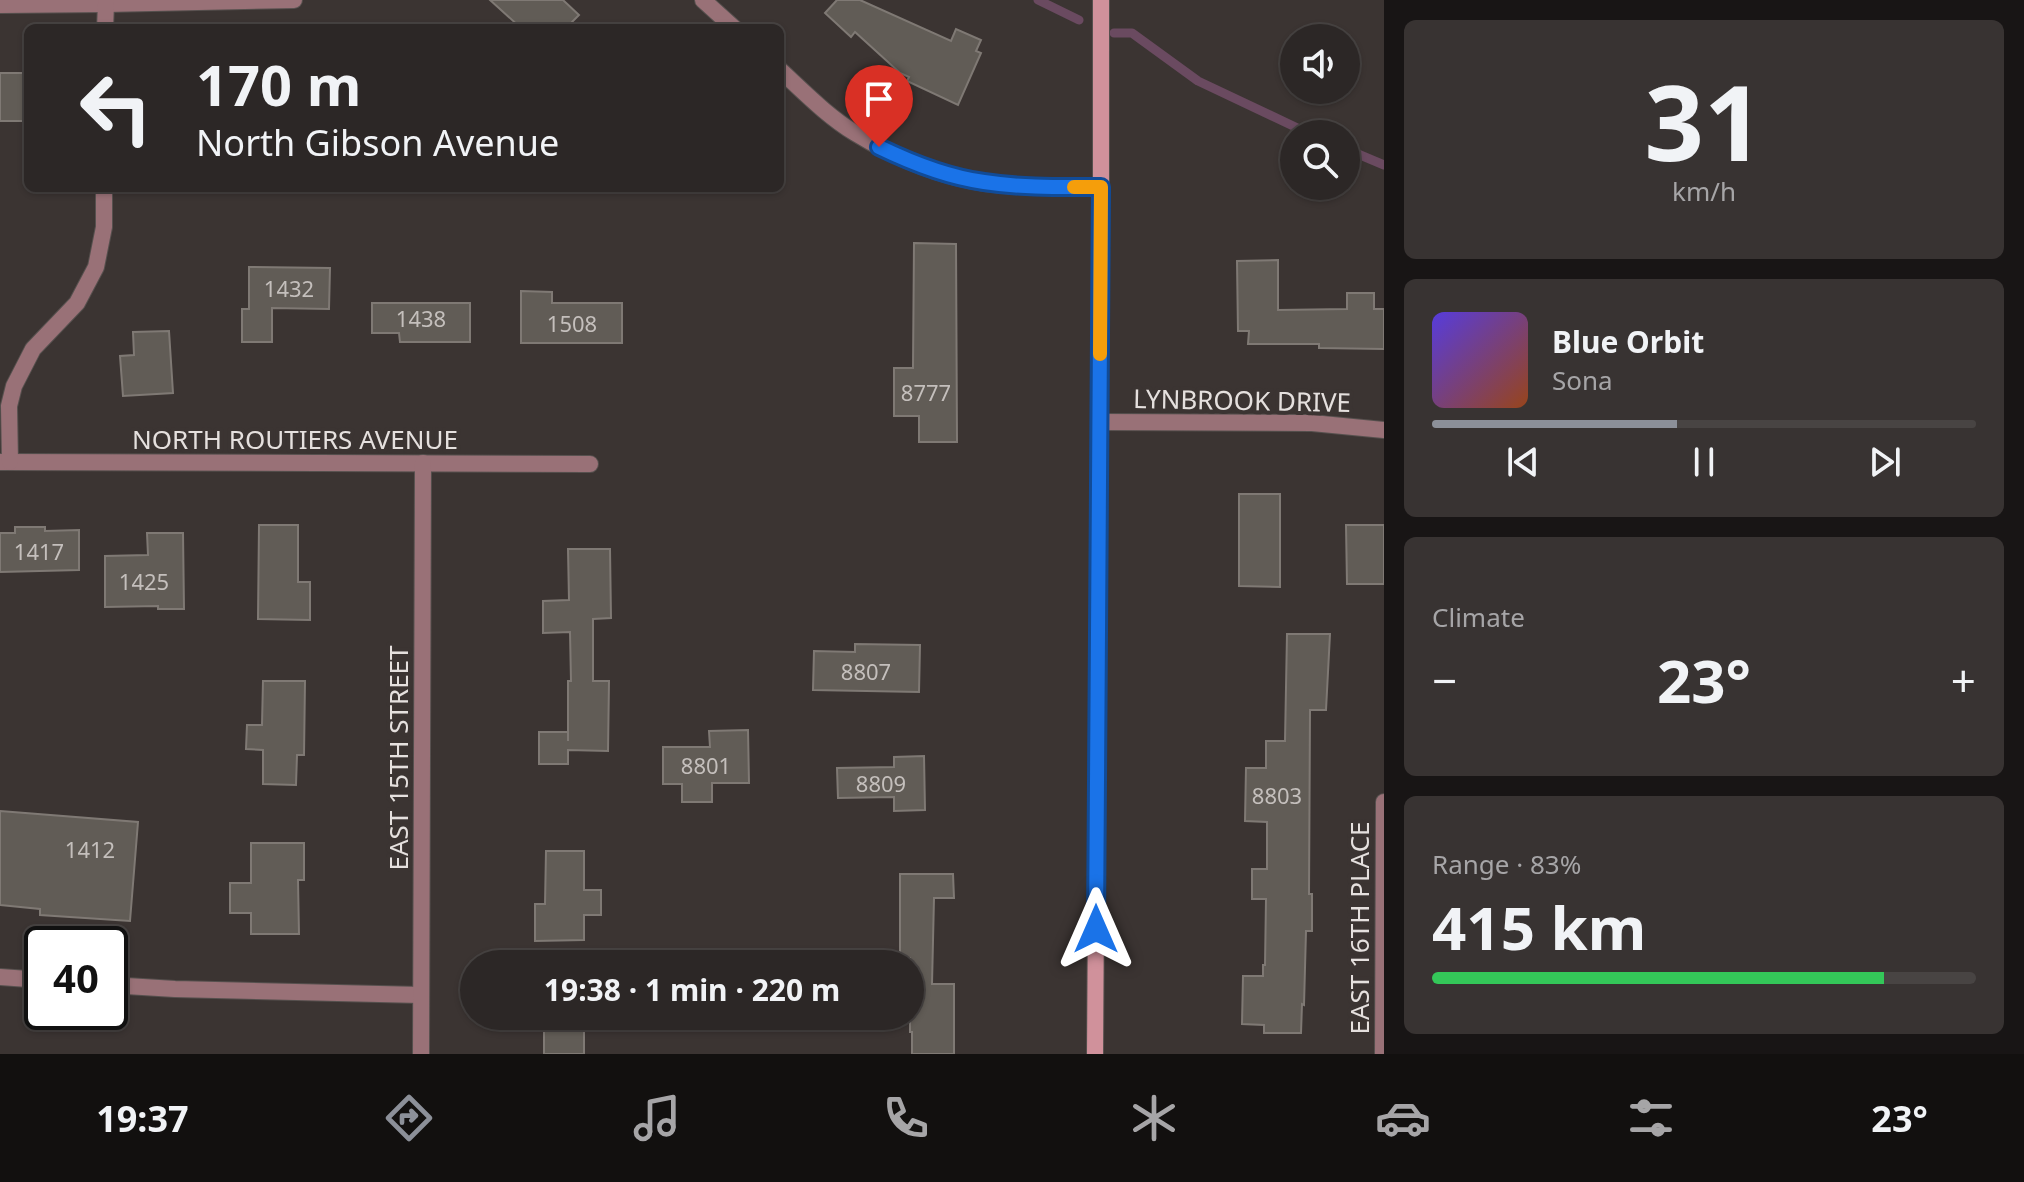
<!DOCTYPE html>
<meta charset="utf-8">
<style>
body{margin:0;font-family:"Noto Sans",sans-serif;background:#383332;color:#f1f3f6;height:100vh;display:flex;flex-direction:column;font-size:30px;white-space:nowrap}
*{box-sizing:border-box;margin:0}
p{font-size:26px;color:#a6a5a7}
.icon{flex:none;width:44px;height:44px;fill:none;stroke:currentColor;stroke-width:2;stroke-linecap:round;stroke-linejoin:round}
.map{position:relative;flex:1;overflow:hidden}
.side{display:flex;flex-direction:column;gap:20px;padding:20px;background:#181515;width:640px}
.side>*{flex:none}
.top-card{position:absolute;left:24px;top:24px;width:760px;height:168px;border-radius:12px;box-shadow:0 2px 6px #0004,0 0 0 2px #484443;background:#2c2726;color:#f1f3f6;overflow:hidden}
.fabs{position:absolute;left:1280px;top:24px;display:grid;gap:16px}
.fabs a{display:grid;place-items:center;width:80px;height:80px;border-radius:50%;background:#2c2726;box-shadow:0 2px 6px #0004,0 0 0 2px #484443;font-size:40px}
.speed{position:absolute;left:24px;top:926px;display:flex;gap:16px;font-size:40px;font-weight:700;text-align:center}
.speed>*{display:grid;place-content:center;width:104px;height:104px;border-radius:50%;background:#2c2726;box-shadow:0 2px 6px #0004,0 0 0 2px #484443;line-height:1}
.speed .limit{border:4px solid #111;border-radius:12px;background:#fff;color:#111}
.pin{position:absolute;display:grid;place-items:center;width:68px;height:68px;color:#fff;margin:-82px -34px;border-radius:50% 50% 50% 0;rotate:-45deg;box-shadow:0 0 8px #0007}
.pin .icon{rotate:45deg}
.me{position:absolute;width:88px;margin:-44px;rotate:0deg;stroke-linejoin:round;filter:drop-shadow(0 0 6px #0008)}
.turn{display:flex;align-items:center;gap:28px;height:168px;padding:0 40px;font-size:36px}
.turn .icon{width:104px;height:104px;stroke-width:2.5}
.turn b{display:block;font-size:56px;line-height:68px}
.big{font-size:60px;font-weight:700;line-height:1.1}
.side .widget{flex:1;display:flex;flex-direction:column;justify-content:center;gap:12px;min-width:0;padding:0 28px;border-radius:12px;background:#383332}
.side .dial{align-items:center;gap:0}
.dial b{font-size:104px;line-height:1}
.song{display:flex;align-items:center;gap:24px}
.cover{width:96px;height:96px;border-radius:12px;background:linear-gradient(135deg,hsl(250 70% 55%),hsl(20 70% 35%))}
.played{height:8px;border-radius:4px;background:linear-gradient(90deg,#8c9099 45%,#484443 45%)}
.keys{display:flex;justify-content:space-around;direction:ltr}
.heat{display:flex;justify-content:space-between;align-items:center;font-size:44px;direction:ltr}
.charge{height:12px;border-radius:6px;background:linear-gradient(90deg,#34c759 83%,#484443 0)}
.trip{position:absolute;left:460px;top:950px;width:464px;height:80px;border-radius:40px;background:#2c2726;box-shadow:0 2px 6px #0004,0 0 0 2px #484443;font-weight:700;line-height:80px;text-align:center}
.menu{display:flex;height:128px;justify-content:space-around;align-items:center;background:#12100f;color:#a6a5a7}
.menu .icon{width:56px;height:56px}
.menu .active{color:#8c9099}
.menu b{font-size:36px;color:#f1f3f6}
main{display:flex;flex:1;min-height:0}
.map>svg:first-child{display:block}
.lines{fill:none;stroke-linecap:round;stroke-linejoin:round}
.stream{stroke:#6a4a60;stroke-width:9}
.building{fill:#615c56;stroke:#7f7974;stroke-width:2}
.street-casing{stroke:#56504e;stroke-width:18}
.secondary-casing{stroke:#56504e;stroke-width:18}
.street{stroke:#997177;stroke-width:16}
.secondary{stroke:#d0919b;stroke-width:16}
.route-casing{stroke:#114b97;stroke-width:20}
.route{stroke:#1a73e8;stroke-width:14}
.slow{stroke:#f59e0b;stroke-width:14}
.labels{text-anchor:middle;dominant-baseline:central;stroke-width:8;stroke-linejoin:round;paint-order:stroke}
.number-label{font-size:22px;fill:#c4bfbc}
.street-label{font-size:26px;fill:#e5e0de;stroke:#3b3432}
</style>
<main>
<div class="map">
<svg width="1384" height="1054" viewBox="0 0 1384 1054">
<rect width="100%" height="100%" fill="#3b3432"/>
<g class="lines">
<g class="stream">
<polyline points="1038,0 1079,20"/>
<polyline points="1114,33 1132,33 1198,81 1310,134"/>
<polyline points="1346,149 1384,165"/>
</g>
</g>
<g class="building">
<polygon points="490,0 563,0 579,15 566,28 521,28"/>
<polygon points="837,0 860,0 951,41 956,29 981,40 976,51 981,53 958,105 907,81 909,77 900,73 855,32 851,37 825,13"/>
<polygon points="0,73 26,73 27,121 0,121"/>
<polygon points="914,243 956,244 957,442 919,442 919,416 894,416 894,368 913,368"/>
<polygon points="1278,260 1278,310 1347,309 1347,293 1374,293 1374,309 1384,309 1384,349 1319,348 1319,344 1248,344 1249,331 1238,331 1237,261"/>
<polygon points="249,267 330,268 329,309 272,308 272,342 242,342 242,309 249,309"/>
<polygon points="521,291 552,292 552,303 622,303 622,343 521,343"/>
<polygon points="372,303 470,303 470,342 400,342 399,333 372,333"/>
<polygon points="169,331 173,393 123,396 120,356 134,355 133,332"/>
<polygon points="1239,494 1280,494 1280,587 1239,586"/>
<polygon points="259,525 298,525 298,582 310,582 310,620 258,619"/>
<polygon points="1346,525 1384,525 1384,584 1347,584"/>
<polygon points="15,527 45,527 45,531 79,530 79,570 0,572 0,533 15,533"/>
<polygon points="147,533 183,533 184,609 158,609 158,606 105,607 105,556 148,555"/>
<polygon points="568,549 610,549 611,618 593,619 593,681 609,681 608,751 568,750 568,764 539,764 539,732 568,732 568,741 568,681 571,681 570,632 543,633 543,601 569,600"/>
<polygon points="1287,634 1330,634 1326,710 1310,710 1309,894 1312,894 1312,931 1306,931 1304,1005 1302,1004 1301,1033 1264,1033 1264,1025 1242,1024 1243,976 1263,976 1263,965 1265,965 1266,899 1252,899 1252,869 1267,869 1267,822 1245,821 1246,768 1266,768 1266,741 1285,741"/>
<polygon points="855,644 920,645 919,692 813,690 814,651 855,652"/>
<polygon points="263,681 305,681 304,755 297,755 296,785 263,784 263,750 246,749 247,725 262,725"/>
<polygon points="748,730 749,783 712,783 712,802 682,802 682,784 663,784 663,747 710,747 709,731"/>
<polygon points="924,756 925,810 894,811 894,797 838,798 837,768 894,767 894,757"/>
<polygon points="0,811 138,822 130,921 40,915 40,909 0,905"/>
<polygon points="251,843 304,843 304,880 298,880 299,934 251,934 251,913 230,913 230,883 251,883"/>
<polygon points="546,851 584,851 584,890 601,890 601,915 584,915 584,940 535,941 535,904 545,904"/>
<polygon points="900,874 953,874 954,898 934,898 932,984 954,984 954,1054 912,1054 912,1032 910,1032 910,958 900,958"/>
<rect x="544" y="1016" width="40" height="38"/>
</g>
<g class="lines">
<defs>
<g id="street">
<polyline points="703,0 734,28"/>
<polyline points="0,5 106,4 294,0"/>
<polyline points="105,28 106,4"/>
<path d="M 780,70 C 804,92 827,116 855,133 C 894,157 940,176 985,183 C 1024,188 1063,187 1101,187"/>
<polyline points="1099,422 1312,423 1384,430"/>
<polyline points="0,462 590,464"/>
<polyline points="10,462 9,406 14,386 33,349 77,303 96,267 104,227 104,188"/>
<polyline points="0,977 42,980"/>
<polyline points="110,985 175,989 421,995"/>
<polyline points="421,1054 423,463"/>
<polyline points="1383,1054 1384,802"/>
</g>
<polyline id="secondary" points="1095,1054 1101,187 1101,0"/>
</defs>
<use href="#street" class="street-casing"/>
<use href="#secondary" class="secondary-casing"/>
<use href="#street" class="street"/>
<use href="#secondary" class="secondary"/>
</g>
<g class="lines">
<defs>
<path id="route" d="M 879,147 C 912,163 947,177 984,182 C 1023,188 1062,187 1101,187 L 1096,929"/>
</defs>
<use href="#route" class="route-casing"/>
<use href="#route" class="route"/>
<polyline class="slow" points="1074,187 1101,187 1100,354"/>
</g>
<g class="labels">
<g class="number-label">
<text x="289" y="288">1432</text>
<text x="421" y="318">1438</text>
<text x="572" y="323">1508</text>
<text x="926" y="392">8777</text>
<text x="39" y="551">1417</text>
<text x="144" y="581">1425</text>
<text x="866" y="671">8807</text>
<text x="706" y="765">8801</text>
<text x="881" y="783">8809</text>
<text x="1277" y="795">8803</text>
<text x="90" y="849">1412</text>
</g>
<g class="street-label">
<text transform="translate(1242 400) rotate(1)">LYNBROOK DRIVE</text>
<text x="295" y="439">NORTH ROUTIERS AVENUE</text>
<text transform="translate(398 758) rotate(-90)">EAST 15TH STREET</text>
<text transform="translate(1359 928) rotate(-90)">EAST 16TH PLACE</text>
</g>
</g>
</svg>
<div class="fabs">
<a><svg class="icon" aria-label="sound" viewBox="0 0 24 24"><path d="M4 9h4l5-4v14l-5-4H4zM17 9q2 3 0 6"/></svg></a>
<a><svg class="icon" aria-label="search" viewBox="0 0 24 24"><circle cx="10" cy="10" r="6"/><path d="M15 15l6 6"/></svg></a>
</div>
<div class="speed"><div class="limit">40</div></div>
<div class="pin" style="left:879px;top:147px;background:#d93025"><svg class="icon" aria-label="arrive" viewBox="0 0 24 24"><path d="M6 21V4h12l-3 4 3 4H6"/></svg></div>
<svg class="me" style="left:1096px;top:929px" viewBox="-20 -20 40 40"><path d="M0-17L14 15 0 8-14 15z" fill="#1a73e8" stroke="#fff" stroke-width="4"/></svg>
<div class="trip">19:38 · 1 min · 220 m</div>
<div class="top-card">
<div class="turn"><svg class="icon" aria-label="left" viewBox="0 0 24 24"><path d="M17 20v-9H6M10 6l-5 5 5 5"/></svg><div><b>170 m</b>North Gibson Avenue</div></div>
</div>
</div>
<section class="side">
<div class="widget dial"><b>31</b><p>km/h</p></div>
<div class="widget">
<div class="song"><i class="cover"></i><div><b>Blue Orbit</b><p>Sona</p></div></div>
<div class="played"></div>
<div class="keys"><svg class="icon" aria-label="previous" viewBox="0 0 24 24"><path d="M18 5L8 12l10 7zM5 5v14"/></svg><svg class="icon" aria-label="pause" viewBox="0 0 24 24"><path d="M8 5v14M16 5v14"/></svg><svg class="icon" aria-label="next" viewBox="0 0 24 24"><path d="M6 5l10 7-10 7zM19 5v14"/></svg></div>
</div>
<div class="widget"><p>Climate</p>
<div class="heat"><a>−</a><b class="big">23°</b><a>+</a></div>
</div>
<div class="widget"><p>Range · 83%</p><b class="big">415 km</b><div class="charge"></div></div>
</section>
</main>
<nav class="menu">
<b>19:37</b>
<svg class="icon active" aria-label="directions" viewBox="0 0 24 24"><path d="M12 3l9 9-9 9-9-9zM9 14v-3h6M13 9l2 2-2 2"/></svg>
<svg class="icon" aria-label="music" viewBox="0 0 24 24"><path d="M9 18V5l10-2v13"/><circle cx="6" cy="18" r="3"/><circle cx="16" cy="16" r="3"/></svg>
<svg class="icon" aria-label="phone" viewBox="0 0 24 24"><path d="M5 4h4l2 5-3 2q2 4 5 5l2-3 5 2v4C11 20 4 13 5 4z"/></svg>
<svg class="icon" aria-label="climate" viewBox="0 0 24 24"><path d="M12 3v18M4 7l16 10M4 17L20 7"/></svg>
<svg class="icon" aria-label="car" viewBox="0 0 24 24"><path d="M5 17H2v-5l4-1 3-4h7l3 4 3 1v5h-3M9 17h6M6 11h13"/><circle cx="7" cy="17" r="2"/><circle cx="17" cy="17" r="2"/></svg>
<svg class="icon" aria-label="filters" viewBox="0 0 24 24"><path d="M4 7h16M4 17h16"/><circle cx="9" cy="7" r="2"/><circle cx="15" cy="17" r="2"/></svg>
<b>23°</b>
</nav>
